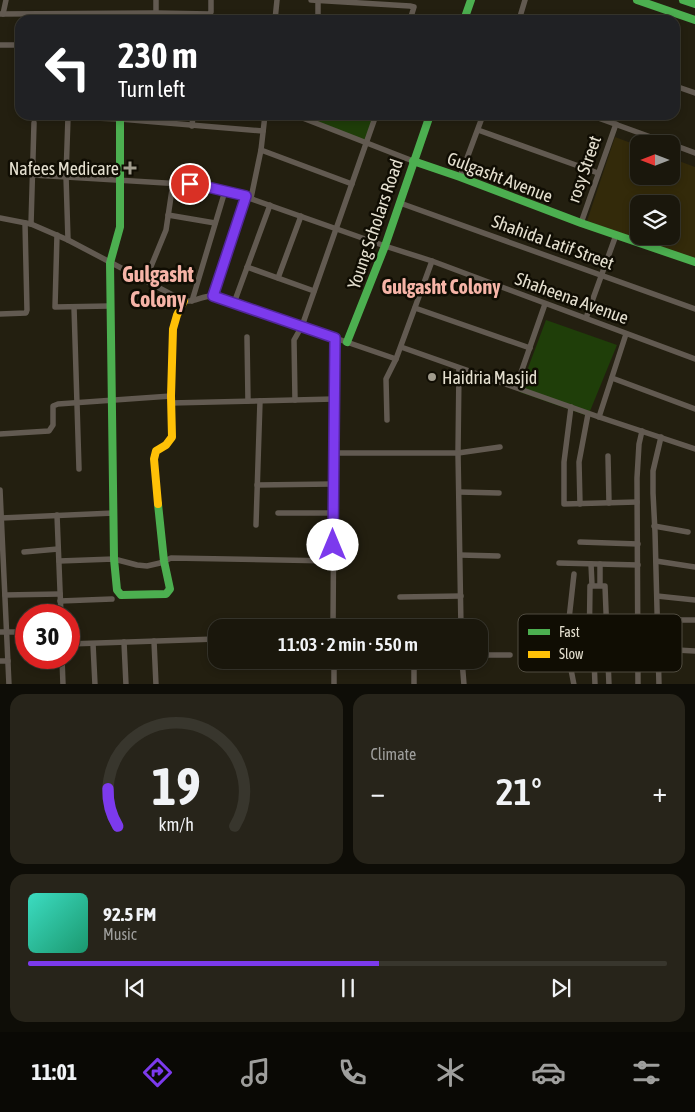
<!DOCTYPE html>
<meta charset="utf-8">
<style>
body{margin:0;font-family:"Asap Condensed",sans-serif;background:#27241a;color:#f1f3f6;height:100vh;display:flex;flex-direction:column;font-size:19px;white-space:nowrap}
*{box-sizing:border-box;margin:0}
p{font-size:16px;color:#9f9f9d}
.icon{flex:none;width:28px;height:28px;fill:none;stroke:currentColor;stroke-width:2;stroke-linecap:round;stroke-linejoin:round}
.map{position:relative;height:684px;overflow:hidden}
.panel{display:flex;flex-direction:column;gap:10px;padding:10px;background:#0e0d07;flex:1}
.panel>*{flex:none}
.guide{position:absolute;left:15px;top:15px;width:665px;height:105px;border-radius:15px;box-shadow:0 2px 8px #0003,0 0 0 1px #38362d;background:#202124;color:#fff;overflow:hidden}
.needle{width:32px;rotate:270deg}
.tools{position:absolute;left:630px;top:135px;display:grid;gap:10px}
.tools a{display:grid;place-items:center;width:50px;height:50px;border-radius:10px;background:#1a170c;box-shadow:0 2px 8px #0003,0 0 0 1px #38362d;font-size:25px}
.speed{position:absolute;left:15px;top:604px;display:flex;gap:10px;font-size:25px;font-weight:700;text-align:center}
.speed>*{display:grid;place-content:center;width:65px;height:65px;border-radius:50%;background:#1a170c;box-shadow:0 2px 8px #0003,0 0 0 1px #38362d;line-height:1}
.speed .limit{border:8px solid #d22;background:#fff;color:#111}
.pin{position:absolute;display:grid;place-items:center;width:42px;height:42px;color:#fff;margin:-21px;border:2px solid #fff;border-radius:50%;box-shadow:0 1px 5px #0007}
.me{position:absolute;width:55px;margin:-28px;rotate:0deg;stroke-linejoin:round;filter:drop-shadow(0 0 4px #0008)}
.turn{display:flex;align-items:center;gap:18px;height:105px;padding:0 20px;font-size:22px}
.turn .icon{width:65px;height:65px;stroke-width:2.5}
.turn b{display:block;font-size:35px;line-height:42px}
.big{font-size:38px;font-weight:600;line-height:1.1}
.panel .card{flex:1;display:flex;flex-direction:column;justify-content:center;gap:8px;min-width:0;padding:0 18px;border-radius:15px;background:#27241a}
.panel .dial{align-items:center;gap:0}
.dial svg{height:130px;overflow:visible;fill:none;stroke:#38362d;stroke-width:7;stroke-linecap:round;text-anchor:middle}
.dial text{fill:#f1f3f6;stroke:none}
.song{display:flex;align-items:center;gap:15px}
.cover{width:60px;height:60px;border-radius:8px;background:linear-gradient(135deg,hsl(170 70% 55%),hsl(160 70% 35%))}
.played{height:5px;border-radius:2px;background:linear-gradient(90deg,#7c3aed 55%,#38362d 55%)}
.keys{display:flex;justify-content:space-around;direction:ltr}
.heat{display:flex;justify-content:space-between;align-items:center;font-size:28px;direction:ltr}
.panel .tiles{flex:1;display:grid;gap:10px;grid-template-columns:1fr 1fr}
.card:last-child{grid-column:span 2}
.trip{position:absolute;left:208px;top:619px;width:280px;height:50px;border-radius:15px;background:#1a170c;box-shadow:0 2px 8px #0003,0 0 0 1px #38362d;font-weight:600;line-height:50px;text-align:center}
.menu{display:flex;height:80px;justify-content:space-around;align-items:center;background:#0a0905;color:#9f9f9d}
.menu .icon{width:35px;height:35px}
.menu .active{color:#7c3aed}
.menu b{font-size:22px;color:#f1f3f6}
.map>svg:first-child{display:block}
.built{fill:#332a0a;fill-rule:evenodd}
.green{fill:#1f3e09}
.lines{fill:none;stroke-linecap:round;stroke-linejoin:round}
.street{stroke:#625a51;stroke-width:5.5}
.fast{stroke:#4caf50;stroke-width:8}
.slow{stroke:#ffc107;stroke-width:8}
.route-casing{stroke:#51269a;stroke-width:12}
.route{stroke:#7c3aed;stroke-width:9}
.poi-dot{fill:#a19c8d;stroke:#100d03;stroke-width:2}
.labels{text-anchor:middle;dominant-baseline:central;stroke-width:5;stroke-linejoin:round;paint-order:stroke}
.poi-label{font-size:18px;fill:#e5e0d0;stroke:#100d03;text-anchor:end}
.street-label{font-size:18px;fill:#e5e0d0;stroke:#100d03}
.quarter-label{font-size:20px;font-weight:bold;fill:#f6b4a7;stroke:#100d03}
.district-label{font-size:22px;font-weight:bold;fill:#f6b4a7;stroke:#100d03}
.key{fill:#100d03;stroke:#504c40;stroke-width:1}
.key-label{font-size:14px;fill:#e5e0d0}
</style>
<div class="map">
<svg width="695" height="685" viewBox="0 0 695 685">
<rect width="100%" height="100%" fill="#231f10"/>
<path class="built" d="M 615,137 L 639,146 L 639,176 L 671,176 L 671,158 L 695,167 L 695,260 L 587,221 ZM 639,204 L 671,204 L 671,236 L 639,236 Z"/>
<g class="green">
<polygon points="308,115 376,115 366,143 307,120"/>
<polygon points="546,320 617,345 588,416 519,392"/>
</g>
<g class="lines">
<g class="street">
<polyline points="156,0 156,20"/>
<polyline points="311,0 410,6 414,7 410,20"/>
<polyline points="0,14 156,13 210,14 211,12 211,0"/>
<polyline points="3,14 6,0"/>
<polyline points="275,20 277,0"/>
<polyline points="318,20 318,1"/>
<polyline points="519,20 525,0"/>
<polyline points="0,45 20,45"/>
<polyline points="675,86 695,93"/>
<polyline points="295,115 413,161"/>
<polyline points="590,115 670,144"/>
<polyline points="192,126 193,115"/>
<polyline points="478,130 598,173"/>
<polyline points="671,144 695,153"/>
<polyline points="261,150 352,184"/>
<polyline points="33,175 199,185 246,197 385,246 432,261 695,359"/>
<polyline points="460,177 483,115"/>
<polyline points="251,198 261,150 265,115"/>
<polyline points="400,203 695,309"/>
<polyline points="168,215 215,223"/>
<path d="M 0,218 L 31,224 L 68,240 L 184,301 C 194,303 203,295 213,296 L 396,359"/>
<polyline points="581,223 616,124"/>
<polyline points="31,224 34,123"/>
<polyline points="57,235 55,307 110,306"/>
<polyline points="68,240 66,176 68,117 120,119 263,131"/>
<polyline points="247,267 314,291"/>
<polyline points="278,278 301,216"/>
<polyline points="145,281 166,230 173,183"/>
<polyline points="213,296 246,197"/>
<polyline points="192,301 225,191"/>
<polyline points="234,303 270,205"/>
<polyline points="74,307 79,469"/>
<polyline points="415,308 530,348"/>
<polyline points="0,314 26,313 27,310 25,223"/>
<polyline points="586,318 616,235"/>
<polyline points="247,337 248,401"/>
<polyline points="401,347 599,417 695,449"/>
<polyline points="459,369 458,453 461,628"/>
<polyline points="612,378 695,409"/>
<polyline points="516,387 545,304"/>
<polyline points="295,400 294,340 302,326 376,115"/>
<polyline points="171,403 334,399"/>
<polyline points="571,407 564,462 564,504 637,502"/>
<polyline points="599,417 626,334"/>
<polyline points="387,420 386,379 396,359 432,261"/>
<polyline points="0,434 49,431 53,425 53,406 58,404 171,396"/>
<polyline points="334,453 458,453 500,447"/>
<polyline points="608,456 609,503"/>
<polyline points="257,485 333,484"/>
<polyline points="0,490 9,685"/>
<polyline points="459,492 499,493"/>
<polyline points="580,504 579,462 588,414"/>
<polyline points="278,513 333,513"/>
<polyline points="57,515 61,615"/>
<polyline points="1,518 114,513"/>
<polyline points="256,525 260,401"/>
<polyline points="654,526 688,532"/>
<polyline points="580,542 638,544"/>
<polyline points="24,552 58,549"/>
<polyline points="460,555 498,556"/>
<polyline points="59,561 114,559 137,565 147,566 160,563 171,558 333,561"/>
<polyline points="656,561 695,567"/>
<polyline points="559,563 638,565"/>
<polyline points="591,564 592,585"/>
<polyline points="600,564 600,585"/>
<polyline points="574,574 567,637 569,659 574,685"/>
<polyline points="5,595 60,594"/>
<polyline points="657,596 695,600"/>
<polyline points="400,597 461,596"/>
<polyline points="60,601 112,599"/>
<polyline points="657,620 695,620"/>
<polyline points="333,628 335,338"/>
<polyline points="0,632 26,632"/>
<polyline points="154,641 156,685"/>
<polyline points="124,642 126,685"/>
<polyline points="69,644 216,639"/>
<polyline points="93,644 95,685"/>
<polyline points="658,649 695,651"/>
<polyline points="479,655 510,655"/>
<polyline points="62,658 63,685"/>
<polyline points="589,658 590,586 605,586 609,685"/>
<polyline points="569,659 594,658 595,685"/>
<polyline points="334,660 334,685"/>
<polyline points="414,660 414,685"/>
<polyline points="462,660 464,685"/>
<polyline points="0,661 8,661"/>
<polyline points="638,685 637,478 639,444 642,431"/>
<polyline points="659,685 655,532 653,493 653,471 661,437"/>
</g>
<g class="fast">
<polyline points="637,0 695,20"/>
<polyline points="683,0 695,4"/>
<polyline points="464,20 471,0"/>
<polyline points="120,119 120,227 110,263 114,559 117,590 121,595 166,594 170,589 164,561 158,504"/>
<polyline points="413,161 460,177 581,223 695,262"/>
<polyline points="347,342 385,246 430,115"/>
</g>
<polyline class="slow" points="158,504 154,459 156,451 166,445 172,437 171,396 173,329 177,315 184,301"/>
</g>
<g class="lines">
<defs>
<polyline id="route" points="190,184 199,185 246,196 213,296 335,338 333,545"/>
</defs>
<use href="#route" class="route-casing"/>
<use href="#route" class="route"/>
</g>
<g class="poi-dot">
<path d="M127.5 160.5h5v5h5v5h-5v5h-5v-5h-5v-5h5z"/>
<circle cx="432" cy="377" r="5"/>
</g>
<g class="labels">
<g class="poi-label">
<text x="119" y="168">Nafees Medicare</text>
<text x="442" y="377" text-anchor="start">Haidria Masjid</text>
</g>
<g class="street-label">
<text transform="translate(584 169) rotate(-71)">rosy Street</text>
<text transform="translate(500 177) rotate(21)">Gulgasht Avenue</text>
<text transform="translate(375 224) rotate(-71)">Young Scholars Road</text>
<text transform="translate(553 242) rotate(20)">Shahida Latif Street</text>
<text transform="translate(572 298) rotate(20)">Shaheena Avenue</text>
</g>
<g class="quarter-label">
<text x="441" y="286">Gulgasht Colony</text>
</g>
<g class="district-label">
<text x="158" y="274">Gulgasht<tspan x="158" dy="25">Colony</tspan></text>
</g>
</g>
<rect x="518" y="614" width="164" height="58" rx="8" class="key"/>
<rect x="528" y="629" width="22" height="6" fill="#4caf50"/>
<rect x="528" y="651" width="22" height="7" fill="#ffc107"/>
<g class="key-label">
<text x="559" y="637">Fast</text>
<text x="559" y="659">Slow</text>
</g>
</svg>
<div class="tools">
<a><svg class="needle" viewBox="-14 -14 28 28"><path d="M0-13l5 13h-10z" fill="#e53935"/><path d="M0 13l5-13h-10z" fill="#9f9f9d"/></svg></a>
<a><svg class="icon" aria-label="layers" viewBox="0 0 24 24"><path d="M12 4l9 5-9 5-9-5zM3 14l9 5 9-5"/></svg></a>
</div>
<div class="speed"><div class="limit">30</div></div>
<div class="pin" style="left:190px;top:184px;background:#d93025"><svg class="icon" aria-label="arrive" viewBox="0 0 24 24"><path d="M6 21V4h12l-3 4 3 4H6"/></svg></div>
<svg class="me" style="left:333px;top:545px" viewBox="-20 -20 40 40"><circle r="19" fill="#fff"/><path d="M0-13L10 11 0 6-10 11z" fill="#7c3aed"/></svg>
<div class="trip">11:03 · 2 min · 550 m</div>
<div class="guide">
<div class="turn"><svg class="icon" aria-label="left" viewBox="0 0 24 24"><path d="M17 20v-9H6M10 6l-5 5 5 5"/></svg><div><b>230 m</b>Turn left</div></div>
</div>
</div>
<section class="panel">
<div class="tiles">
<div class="card dial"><svg viewBox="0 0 100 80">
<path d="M14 69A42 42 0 1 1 86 69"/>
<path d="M14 69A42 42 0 0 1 8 46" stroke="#7c3aed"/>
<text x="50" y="56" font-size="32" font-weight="700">19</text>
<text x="50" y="72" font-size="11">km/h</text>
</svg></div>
<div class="card"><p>Climate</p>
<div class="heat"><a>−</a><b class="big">21°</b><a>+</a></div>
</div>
<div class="card">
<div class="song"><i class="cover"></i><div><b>92.5 FM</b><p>Music</p></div></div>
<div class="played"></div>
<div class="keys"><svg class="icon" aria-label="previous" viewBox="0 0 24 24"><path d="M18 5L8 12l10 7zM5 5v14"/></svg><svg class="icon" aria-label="pause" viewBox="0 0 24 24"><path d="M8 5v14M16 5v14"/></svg><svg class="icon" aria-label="next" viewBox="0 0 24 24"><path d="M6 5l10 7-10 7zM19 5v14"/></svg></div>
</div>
</div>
</section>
<nav class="menu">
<b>11:01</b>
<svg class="icon active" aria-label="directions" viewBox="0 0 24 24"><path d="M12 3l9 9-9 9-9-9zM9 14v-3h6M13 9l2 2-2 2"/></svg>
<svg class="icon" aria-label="music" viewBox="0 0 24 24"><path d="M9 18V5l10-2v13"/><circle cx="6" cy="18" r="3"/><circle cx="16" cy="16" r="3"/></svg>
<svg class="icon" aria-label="phone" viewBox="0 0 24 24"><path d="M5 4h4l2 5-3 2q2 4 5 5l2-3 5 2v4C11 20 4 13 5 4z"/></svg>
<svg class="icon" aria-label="climate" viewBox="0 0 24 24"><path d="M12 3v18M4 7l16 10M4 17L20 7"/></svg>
<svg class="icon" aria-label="car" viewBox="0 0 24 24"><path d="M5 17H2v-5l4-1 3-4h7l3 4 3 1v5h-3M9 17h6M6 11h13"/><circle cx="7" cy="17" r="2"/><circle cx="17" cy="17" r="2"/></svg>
<svg class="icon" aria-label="filters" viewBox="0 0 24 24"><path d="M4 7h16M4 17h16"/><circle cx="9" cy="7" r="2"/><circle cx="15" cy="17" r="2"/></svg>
</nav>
